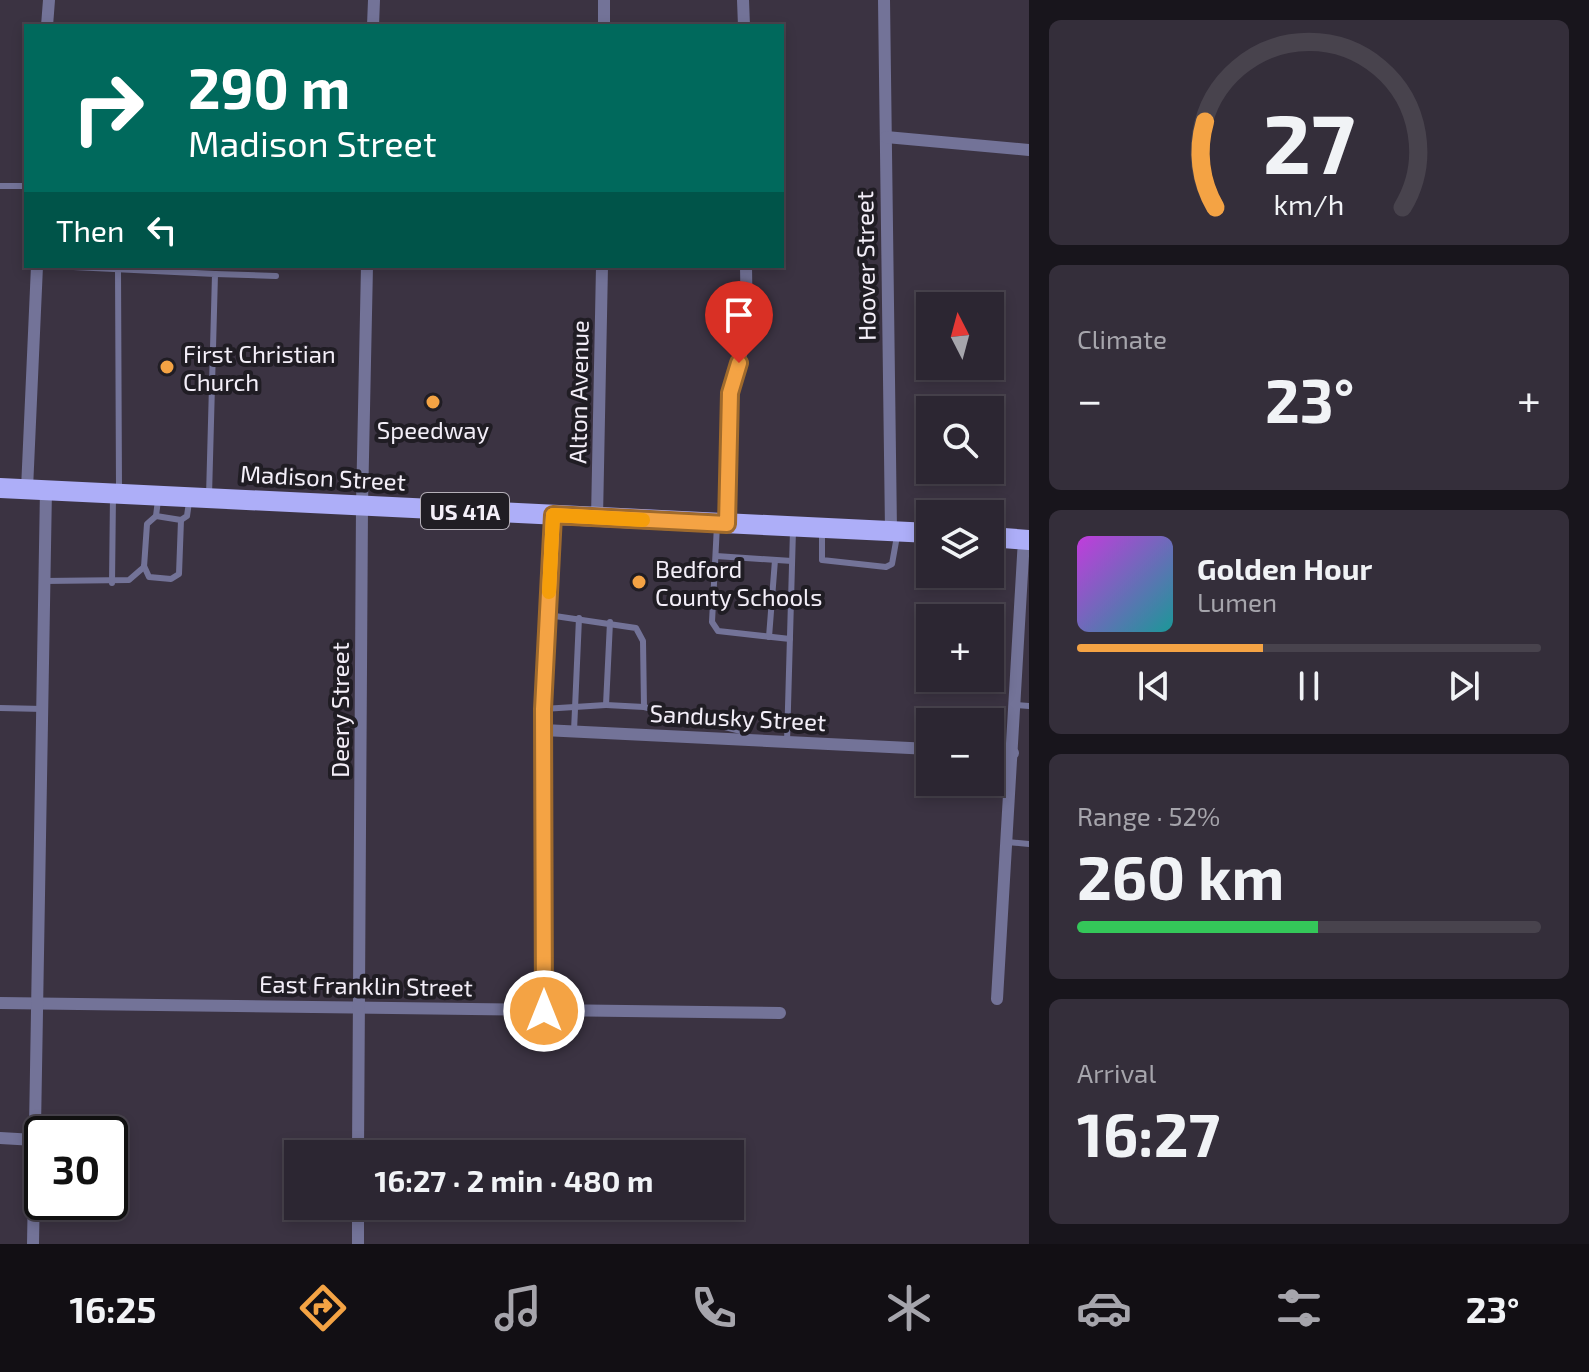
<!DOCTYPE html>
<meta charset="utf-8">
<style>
body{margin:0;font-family:"Exo 2",sans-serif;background:#342e3a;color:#f1f3f6;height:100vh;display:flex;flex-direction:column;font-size:30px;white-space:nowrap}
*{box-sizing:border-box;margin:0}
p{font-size:26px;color:#a6a5ac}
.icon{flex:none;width:44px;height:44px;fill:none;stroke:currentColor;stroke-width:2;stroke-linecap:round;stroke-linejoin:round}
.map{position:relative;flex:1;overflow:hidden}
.side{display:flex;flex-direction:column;gap:20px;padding:20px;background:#18151c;width:560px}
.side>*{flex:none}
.hud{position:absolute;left:24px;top:24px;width:760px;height:244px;border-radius:0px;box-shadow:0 4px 12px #0003,0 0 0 2px #48434d;background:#00695c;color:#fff;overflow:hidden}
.needle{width:52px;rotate:354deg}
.controls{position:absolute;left:916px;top:292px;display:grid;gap:16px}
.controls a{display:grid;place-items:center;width:88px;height:88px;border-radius:0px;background:#2c2632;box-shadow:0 4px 12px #0003,0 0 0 2px #48434d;font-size:40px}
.speed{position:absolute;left:24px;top:1116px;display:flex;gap:16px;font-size:40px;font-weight:700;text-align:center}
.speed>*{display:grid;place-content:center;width:104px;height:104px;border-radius:50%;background:#2c2632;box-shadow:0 4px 12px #0003,0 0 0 2px #48434d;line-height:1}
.speed .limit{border:4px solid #111;border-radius:12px;background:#fff;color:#111}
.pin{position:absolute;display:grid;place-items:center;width:68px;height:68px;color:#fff;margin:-82px -34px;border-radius:50% 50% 50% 0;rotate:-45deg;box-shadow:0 0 8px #0007}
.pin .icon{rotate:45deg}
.me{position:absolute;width:88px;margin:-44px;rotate:0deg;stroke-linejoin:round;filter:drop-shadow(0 0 6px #0008)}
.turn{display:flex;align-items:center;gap:28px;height:168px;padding:0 32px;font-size:36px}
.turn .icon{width:104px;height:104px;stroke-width:2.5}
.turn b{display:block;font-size:56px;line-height:68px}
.then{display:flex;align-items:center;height:76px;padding:0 32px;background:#0003;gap:16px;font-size:30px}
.big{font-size:60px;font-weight:700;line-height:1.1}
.side .widget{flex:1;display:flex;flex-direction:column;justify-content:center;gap:12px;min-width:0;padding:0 28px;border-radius:12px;background:#342e3a}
.side .dial{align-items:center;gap:0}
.dial svg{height:208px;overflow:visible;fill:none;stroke:#48434d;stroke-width:7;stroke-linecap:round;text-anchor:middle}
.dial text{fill:#f1f3f6;stroke:none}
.song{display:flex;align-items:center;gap:24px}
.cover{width:96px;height:96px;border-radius:12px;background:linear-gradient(135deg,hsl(290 70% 55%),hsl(180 70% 35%))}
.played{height:8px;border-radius:4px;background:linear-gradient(90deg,#f4a344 40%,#48434d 40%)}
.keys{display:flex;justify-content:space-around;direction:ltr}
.heat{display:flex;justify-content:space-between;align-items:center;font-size:44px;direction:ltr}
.charge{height:12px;border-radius:6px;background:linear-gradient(90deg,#34c759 52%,#48434d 0)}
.trip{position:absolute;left:284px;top:1140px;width:460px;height:80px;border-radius:0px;background:#2c2632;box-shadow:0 4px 12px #0003,0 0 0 2px #48434d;font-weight:700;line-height:80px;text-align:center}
.menu{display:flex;height:128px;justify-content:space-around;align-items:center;background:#120f14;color:#a6a5ac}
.menu .icon{width:56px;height:56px}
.menu .current{color:#f4a344}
.menu b{font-size:36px;color:#f1f3f6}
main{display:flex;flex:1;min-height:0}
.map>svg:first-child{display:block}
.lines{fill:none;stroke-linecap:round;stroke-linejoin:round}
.service{stroke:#737398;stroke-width:6}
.minor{stroke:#737398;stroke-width:12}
.primary{stroke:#adaef8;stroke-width:20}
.route-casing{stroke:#9f6a2c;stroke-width:20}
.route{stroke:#f4a344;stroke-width:14}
.slow{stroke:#f59e0b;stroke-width:14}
.poi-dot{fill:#f4a344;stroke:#201d24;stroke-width:3}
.labels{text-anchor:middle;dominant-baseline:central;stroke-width:8;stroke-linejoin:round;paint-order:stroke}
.shield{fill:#201d24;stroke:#b4afb8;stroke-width:2}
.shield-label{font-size:22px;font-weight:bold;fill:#f3eef8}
.street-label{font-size:24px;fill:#f3eef8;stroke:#201d24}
.poi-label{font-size:24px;fill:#f3eef8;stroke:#201d24;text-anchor:start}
</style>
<main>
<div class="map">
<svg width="1029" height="1244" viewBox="0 0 1029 1244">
<rect width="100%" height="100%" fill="#3b3342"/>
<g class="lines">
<g class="service">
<polyline points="0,186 26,186"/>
<polyline points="53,266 215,274 209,496"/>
<polyline points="118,269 119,488"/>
<polyline points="215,274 276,276"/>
<polyline points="156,516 181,520"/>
<polyline points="717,525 712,622 718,631 790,639"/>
<polyline points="822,532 822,560 886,567 892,564 897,536"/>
<polyline points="716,556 792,561"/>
<polyline points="144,566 149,577 171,579 179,574 181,520 187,516 189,502"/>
<polyline points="44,581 129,580 144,567 147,524 156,516 158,500"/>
<polyline points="112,583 113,495"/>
<polyline points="548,615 636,628 643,641 644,707 741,731 748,739"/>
<polyline points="769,637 775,560"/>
<polyline points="606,705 644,707"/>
<polyline points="1016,705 1029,706"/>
<polyline points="0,708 43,709"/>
<polyline points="543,709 606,705 610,622"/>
<polyline points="574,731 579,618"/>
<polyline points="787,742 793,530"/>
<polyline points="1007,842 1029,844"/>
</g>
<g class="minor">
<polyline points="743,0 744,26"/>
<polyline points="884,0 891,531"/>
<polyline points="47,26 49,0"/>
<polyline points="373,26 374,0"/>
<polyline points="604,26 604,0"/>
<polyline points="886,137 1029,150"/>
<polyline points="27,489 37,266"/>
<polyline points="597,518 602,266"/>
<polyline points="727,524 730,393 747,333 746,266"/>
<polyline points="543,730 930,749"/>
<polyline points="990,752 1013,753"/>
<polyline points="997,999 1024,539"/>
<polyline points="0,1003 780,1013"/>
<polyline points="544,1011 543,709 553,515"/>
<polyline points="0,1138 35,1140"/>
<polyline points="358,1154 362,505 367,266"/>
<polyline points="358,1206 358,1244"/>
<polyline points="33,1244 46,489"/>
</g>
<g class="primary">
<polyline points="0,488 930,533"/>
<polyline points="990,537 1029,540"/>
</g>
</g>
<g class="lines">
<defs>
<polyline id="route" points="544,1011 543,709 553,515 727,524 730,393 739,363"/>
</defs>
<use href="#route" class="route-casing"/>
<use href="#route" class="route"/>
<polyline class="slow" points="549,592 553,515 643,520"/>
</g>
<g class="poi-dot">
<circle cx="167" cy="367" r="8"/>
<circle cx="433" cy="402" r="8"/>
<circle cx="639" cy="582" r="8"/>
</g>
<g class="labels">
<rect class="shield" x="421" y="493" width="88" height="36" rx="6"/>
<g class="shield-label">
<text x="465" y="511">US 41A</text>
</g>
<g class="street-label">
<text transform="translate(865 266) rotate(-91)">Hoover Street</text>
<text transform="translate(578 392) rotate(-89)">Alton Avenue</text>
<text transform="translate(323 477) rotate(3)">Madison Street</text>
<text transform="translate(339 710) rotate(-90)">Deery Street</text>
<text transform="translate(738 717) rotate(3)">Sandusky Street</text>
<text transform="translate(366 985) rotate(1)">East Franklin Street</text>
</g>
<g class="poi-label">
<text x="183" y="353">First Christian<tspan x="183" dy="28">Church</tspan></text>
<text x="433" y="429" text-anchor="middle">Speedway</text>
<text x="655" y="568">Bedford<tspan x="655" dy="28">County Schools</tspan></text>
</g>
</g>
</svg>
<div class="controls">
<a><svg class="needle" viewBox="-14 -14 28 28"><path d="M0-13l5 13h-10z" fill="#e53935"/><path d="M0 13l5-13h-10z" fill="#a6a5ac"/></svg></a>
<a><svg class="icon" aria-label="search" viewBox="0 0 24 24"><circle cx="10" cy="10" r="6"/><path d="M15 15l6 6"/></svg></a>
<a><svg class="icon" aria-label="layers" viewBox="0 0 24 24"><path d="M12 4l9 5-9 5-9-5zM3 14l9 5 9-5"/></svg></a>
<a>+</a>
<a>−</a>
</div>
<div class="speed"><div class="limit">30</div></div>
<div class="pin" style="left:739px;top:363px;background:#d93025"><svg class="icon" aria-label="arrive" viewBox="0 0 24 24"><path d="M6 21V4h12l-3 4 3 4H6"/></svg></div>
<svg class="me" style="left:544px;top:1011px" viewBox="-20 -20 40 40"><circle r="17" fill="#f4a344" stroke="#fff" stroke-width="3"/><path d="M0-11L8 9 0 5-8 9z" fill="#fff"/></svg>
<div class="trip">16:27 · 2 min · 480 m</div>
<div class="hud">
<div class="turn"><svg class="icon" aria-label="right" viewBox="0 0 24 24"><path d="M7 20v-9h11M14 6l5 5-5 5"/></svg><div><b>290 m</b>Madison Street</div></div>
<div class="then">Then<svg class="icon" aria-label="left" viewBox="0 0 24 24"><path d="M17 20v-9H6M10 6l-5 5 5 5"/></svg></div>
</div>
</div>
<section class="side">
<div class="widget dial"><svg viewBox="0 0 100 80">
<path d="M14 69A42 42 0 1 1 86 69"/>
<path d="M14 69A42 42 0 0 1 10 36" stroke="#f4a344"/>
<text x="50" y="56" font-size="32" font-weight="700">27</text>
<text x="50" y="72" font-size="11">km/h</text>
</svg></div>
<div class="widget"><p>Climate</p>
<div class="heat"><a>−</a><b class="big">23°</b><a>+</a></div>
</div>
<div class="widget">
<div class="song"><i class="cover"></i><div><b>Golden Hour</b><p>Lumen</p></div></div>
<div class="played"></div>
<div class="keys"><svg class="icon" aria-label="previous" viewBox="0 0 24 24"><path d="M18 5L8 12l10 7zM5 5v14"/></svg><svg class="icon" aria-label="pause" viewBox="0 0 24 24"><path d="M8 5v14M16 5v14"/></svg><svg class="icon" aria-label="next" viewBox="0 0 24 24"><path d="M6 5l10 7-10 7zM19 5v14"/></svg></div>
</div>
<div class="widget"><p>Range · 52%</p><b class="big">260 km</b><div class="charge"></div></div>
<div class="widget"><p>Arrival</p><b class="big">16:27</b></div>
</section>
</main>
<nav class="menu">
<b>16:25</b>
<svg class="icon current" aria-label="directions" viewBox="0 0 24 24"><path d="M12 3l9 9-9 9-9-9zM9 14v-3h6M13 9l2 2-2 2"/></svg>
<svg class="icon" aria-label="music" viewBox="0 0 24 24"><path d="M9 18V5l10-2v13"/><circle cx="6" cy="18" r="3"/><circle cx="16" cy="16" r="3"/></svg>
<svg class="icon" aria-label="phone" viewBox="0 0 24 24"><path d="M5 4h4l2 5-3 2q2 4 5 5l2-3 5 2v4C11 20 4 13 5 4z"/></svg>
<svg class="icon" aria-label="climate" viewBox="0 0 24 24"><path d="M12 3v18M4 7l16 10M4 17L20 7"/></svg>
<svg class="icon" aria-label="car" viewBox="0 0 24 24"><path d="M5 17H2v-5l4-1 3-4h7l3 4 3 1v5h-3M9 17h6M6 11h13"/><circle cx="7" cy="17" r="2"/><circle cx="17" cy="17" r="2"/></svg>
<svg class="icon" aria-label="filters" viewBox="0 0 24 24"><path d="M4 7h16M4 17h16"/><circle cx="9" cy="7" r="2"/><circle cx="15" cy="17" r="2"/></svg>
<b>23°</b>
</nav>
